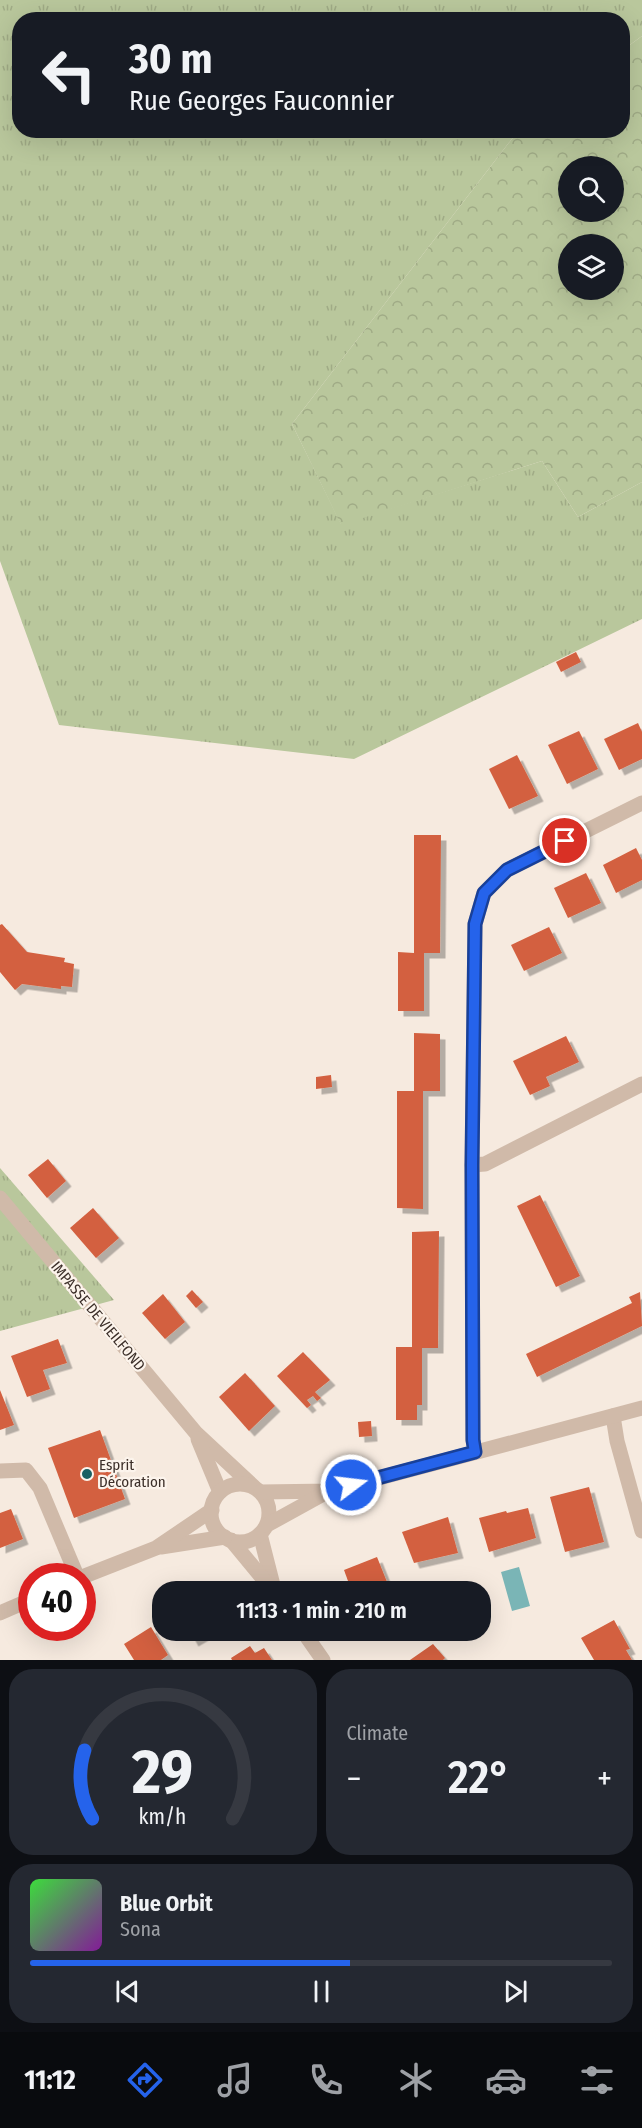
<!DOCTYPE html>
<meta charset="utf-8">
<style>
body{margin:0;font-family:"Fira Sans Condensed",sans-serif;background:#242831;color:#f1f3f6;height:100vh;display:flex;flex-direction:column;font-size:22px;white-space:nowrap}
*{box-sizing:border-box;margin:0}
p{font-size:20px;color:#9ea1a6}
.icon{flex:none;width:33px;height:33px;fill:none;stroke:currentColor;stroke-width:2;stroke-linecap:round;stroke-linejoin:round}
.map{position:relative;height:1660px;overflow:hidden}
.details{display:flex;flex-direction:column;gap:9px;padding:9px;background:#0d0f14;flex:1}
.details>*{flex:none}
.guide{position:absolute;left:12px;top:12px;width:618px;height:126px;border-radius:24px;box-shadow:0 6px 24px #0002;background:#171b24;color:#f1f3f6;overflow:hidden}
.tools{position:absolute;left:558px;top:156px;display:grid;gap:12px}
.tools a{display:grid;place-items:center;width:66px;height:66px;border-radius:50%;background:#171b24;box-shadow:0 6px 24px #0002;font-size:30px}
.speed{position:absolute;left:18px;top:1563px;display:flex;gap:12px;font-size:30px;font-weight:700;text-align:center}
.speed>*{display:grid;place-content:center;width:78px;height:78px;border-radius:50%;background:#171b24;box-shadow:0 6px 24px #0002;line-height:1}
.speed .limit{border:9px solid #d22;background:#fff;color:#111}
.pin{position:absolute;display:grid;place-items:center;width:51px;height:51px;color:#fff;margin:-26px;border:3px solid #fff;border-radius:50%;box-shadow:0 2px 6px #0007}
.me{position:absolute;width:66px;margin:-33px;rotate:75deg;stroke-linejoin:round;filter:drop-shadow(0 0 4px #0008)}
.turn{display:flex;align-items:center;gap:21px;height:126px;padding:0 18px;font-size:27px}
.turn .icon{width:78px;height:78px;stroke-width:2.5}
.turn b{display:block;font-size:42px;line-height:51px}
.big{font-size:45px;font-weight:600;line-height:1.1}
.details .tile{flex:1;display:flex;flex-direction:column;justify-content:center;gap:9px;min-width:0;padding:0 21px;border-radius:24px;background:#242831}
.details .dial{align-items:center;gap:0}
.dial svg{height:156px;overflow:visible;fill:none;stroke:#363941;stroke-width:7;stroke-linecap:round;text-anchor:middle}
.dial text{fill:#f1f3f6;stroke:none}
.song{display:flex;align-items:center;gap:18px}
.cover{width:72px;height:72px;border-radius:9px;background:linear-gradient(135deg,hsl(120 70% 55%),hsl(290 70% 35%))}
.played{height:6px;border-radius:3px;background:linear-gradient(90deg,#2563eb 55%,#363941 55%)}
.keys{display:flex;justify-content:space-around;direction:ltr}
.heat{display:flex;justify-content:space-between;align-items:center;font-size:33px;direction:ltr}
.details .tiles{flex:1;display:grid;gap:9px;grid-template-columns:1fr 1fr}
.tile:last-child{grid-column:span 2}
.trip{position:absolute;left:152px;top:1581px;width:339px;height:60px;border-radius:24px;background:#171b24;box-shadow:0 6px 24px #0002;font-weight:600;line-height:60px;text-align:center}
.tab-bar{display:flex;height:96px;justify-content:space-around;align-items:center;background:#090b0e;color:#9ea1a6}
.tab-bar .icon{width:42px;height:42px}
.tab-bar .on{color:#2563eb}
.tab-bar b{font-size:27px;color:#f1f3f6}
.map>svg:first-child{display:block}
.grass{fill:url(#grass-tufts)}
.forest{fill:url(#forest-crowns);fill-rule:evenodd}
.water{fill:#7ab5b6}
.building{fill:#d3603f;filter:url(#shadow)}
.lines{fill:none;stroke-linecap:round;stroke-linejoin:round}
.minor{stroke:#d0baa9;stroke-width:15}
.tertiary{stroke:#d0baa9;stroke-width:15}
.route-casing{stroke:#184099;stroke-width:15}
.route{stroke:#2563eb;stroke-width:10}
.poi-dot{fill:#196063;stroke:#fcf4ec;stroke-width:2}
.labels{text-anchor:middle;dominant-baseline:central;stroke-width:4.5;stroke-linejoin:round;paint-order:stroke}
.street-label{font-size:15px;fill:#3c2f29;stroke:#fcf4ec}
.poi-label{font-size:15px;fill:#3c2f29;stroke:#fcf4ec;text-anchor:start}
</style>
<div class="map">
<svg width="642" height="1660" viewBox="0 0 642 1660">
<defs>
<pattern id="grass-tufts" width="24" height="20" patternUnits="userSpaceOnUse" patternTransform="scale(1.5)"><rect width="24" height="20" fill="#b9c79c"/><path d="M3 7l-1-3M5 7V3M7 7l1-3M15 17l-1-3M17 17v-4M19 17l1-3" fill="none" stroke="#a0ab86"/></pattern>
<pattern id="forest-crowns" width="20" height="18" patternUnits="userSpaceOnUse" patternTransform="scale(1.5)"><rect width="20" height="18" fill="#b9c79c"/><path d="M2 6a3 3 0 1 1 6 0M12 15a3 3 0 1 1 6 0" fill="none" stroke="#a0ab86"/></pattern>
<filter id="shadow"><feDropShadow dx="5.5" dy="5.5" stdDeviation="0" flood-color="#0004"/></filter>
</defs>
<rect width="100%" height="100%" fill="#f6eadf"/>
<g class="grass">
<polygon points="0,0 642,0 642,36 623,50 622,20 20,20 20,130 518,131 292,424 341,524 542,461 578,517 642,482 642,619 354,759 59,725 0,561"/>
<polygon points="0,1168 114,1300 0,1331"/>
</g>
<path class="forest" d="M 642,36 L 642,482 L 578,517 L 542,461 L 341,525 L 292,424 L 518,131 L 622,130 L 623,50 ZM 568,166 L 614,166 L 614,212 L 568,212 ZM 568,244 L 614,244 L 614,290 L 568,290 Z"/>
<polygon class="water" points="519,1567 530,1606 512,1611 501,1572"/>
<g class="building">
<polygon points="576,652 581,662 561,672 556,662"/>
<polygon points="638,723 642,732 642,759 619,770 604,739"/>
<polygon points="579,731 598,769 567,784 548,745"/>
<polygon points="517,755 538,796 509,809 489,769"/>
<polygon points="414,835 441,835 440,953 424,953 424,1011 398,1011 398,952 414,953"/>
<polygon points="636,848 642,860 642,880 616,893 603,865"/>
<polygon points="586,873 601,903 568,918 554,888"/>
<polygon points="2,924 27,952 65,958 64,962 74,964 72,987 61,986 61,989 22,984 15,990 0,972 0,925"/>
<polygon points="549,927 562,953 524,971 511,945"/>
<polygon points="414,1033 440,1034 440,1091 423,1091 423,1209 397,1208 397,1091 414,1091"/>
<polygon points="566,1036 579,1062 546,1077 550,1086 530,1095 513,1061"/>
<polygon points="331,1075 332,1087 316,1089 316,1077"/>
<polygon points="48,1159 66,1181 47,1198 28,1175"/>
<polygon points="540,1195 580,1276 556,1287 517,1206"/>
<polygon points="93,1208 119,1238 96,1258 70,1228"/>
<polygon points="439,1231 438,1348 422,1348 422,1405 417,1405 417,1420 396,1420 396,1347 412,1347 412,1232"/>
<polygon points="192,1290 203,1302 196,1308 186,1296"/>
<polygon points="640,1292 642,1326 537,1377 526,1354 632,1303 629,1297"/>
<polygon points="163,1294 185,1322 165,1339 142,1313"/>
<polygon points="58,1339 67,1363 43,1370 50,1389 27,1397 11,1356"/>
<polygon points="303,1352 330,1380 315,1392 321,1398 317,1401 313,1396 307,1400 311,1405 307,1408 277,1376"/>
<polygon points="245,1373 275,1406 249,1431 219,1397"/>
<polygon points="0,1390 14,1425 0,1430"/>
<polygon points="371,1421 372,1436 359,1437 358,1422"/>
<polygon points="100,1430 125,1499 74,1518 48,1448"/>
<polygon points="589,1487 604,1542 565,1552 550,1497"/>
<polygon points="528,1508 536,1538 489,1552 479,1518 506,1511 507,1513"/>
<polygon points="11,1509 23,1539 0,1548 0,1513"/>
<polygon points="448,1517 458,1553 414,1563 402,1532"/>
<polygon points="377,1557 391,1592 352,1592 344,1570"/>
<polygon points="614,1620 630,1649 626,1650 632,1660 594,1660 581,1638"/>
<polygon points="151,1627 168,1655 161,1660 134,1660 124,1644"/>
<polygon points="187,1630 212,1630 193,1641"/>
<polygon points="433,1644 445,1658 443,1660 410,1660"/>
<polygon points="250,1646 255,1653 264,1648 272,1660 232,1660 231,1658"/>
</g>
<g class="lines">
<g class="minor">
<polyline points="472,1165 485,1164 642,1084"/>
<polyline points="0,1198 196,1433 254,1487"/>
<polyline points="613,1416 617,1441 642,1531"/>
<polyline points="198,1439 220,1492"/>
<polyline points="475,1452 473,1440 472,1165 475,924 484,893 507,870 642,803"/>
<polyline points="0,1471 26,1470 40,1488 77,1576"/>
<polyline points="260,1534 274,1589"/>
<polyline points="231,1540 274,1592"/>
<polyline points="302,1630 323,1660"/>
</g>
<g class="tertiary">
<circle cx="240" cy="1513" r="29"/>
<polyline points="261,1492 330,1491 642,1408"/>
<polyline points="267,1525 327,1492"/>
<polyline points="161,1547 225,1537"/>
<polyline points="82,1577 156,1548 212,1510"/>
<polyline points="0,1613 32,1599"/>
</g>
</g>
<g class="lines">
<defs>
<polyline id="route" points="351,1485 475,1452 473,1440 472,1165 475,924 484,893 507,870 565,841"/>
</defs>
<use href="#route" class="route-casing"/>
<use href="#route" class="route"/>
</g>
<circle class="poi-dot" cx="87" cy="1474" r="6"/>
<g class="labels">
<g class="street-label">
<text transform="translate(98 1316) rotate(50)">IMPASSE DE VIEILFOND</text>
</g>
<g class="poi-label">
<text x="99" y="1465">Esprit<tspan x="99" dy="17">Décoration</tspan></text>
</g>
</g>
</svg>
<div class="tools">
<a><svg class="icon" aria-label="search" viewBox="0 0 24 24"><circle cx="10" cy="10" r="6"/><path d="M15 15l6 6"/></svg></a>
<a><svg class="icon" aria-label="layers" viewBox="0 0 24 24"><path d="M12 4l9 5-9 5-9-5zM3 14l9 5 9-5"/></svg></a>
</div>
<div class="speed"><div class="limit">40</div></div>
<div class="pin" style="left:565px;top:841px;background:#d93025"><svg class="icon" aria-label="arrive" viewBox="0 0 24 24"><path d="M6 21V4h12l-3 4 3 4H6"/></svg></div>
<svg class="me" style="left:351px;top:1485px" viewBox="-20 -20 40 40"><circle r="17" fill="#2563eb" stroke="#fff" stroke-width="3"/><path d="M0-11L8 9 0 5-8 9z" fill="#fff"/></svg>
<div class="trip">11:13 · 1 min · 210 m</div>
<div class="guide">
<div class="turn"><svg class="icon" aria-label="left" viewBox="0 0 24 24"><path d="M17 20v-9H6M10 6l-5 5 5 5"/></svg><div><b>30 m</b>Rue Georges Fauconnier</div></div>
</div>
</div>
<section class="details">
<div class="tiles">
<div class="tile dial"><svg viewBox="0 0 100 80">
<path d="M14 69A42 42 0 1 1 86 69"/>
<path d="M14 69A42 42 0 0 1 10 34" stroke="#2563eb"/>
<text x="50" y="56" font-size="32" font-weight="700">29</text>
<text x="50" y="72" font-size="11">km/h</text>
</svg></div>
<div class="tile"><p>Climate</p>
<div class="heat"><a>−</a><b class="big">22°</b><a>+</a></div>
</div>
<div class="tile">
<div class="song"><i class="cover"></i><div><b>Blue Orbit</b><p>Sona</p></div></div>
<div class="played"></div>
<div class="keys"><svg class="icon" aria-label="previous" viewBox="0 0 24 24"><path d="M18 5L8 12l10 7zM5 5v14"/></svg><svg class="icon" aria-label="pause" viewBox="0 0 24 24"><path d="M8 5v14M16 5v14"/></svg><svg class="icon" aria-label="next" viewBox="0 0 24 24"><path d="M6 5l10 7-10 7zM19 5v14"/></svg></div>
</div>
</div>
</section>
<nav class="tab-bar">
<b>11:12</b>
<svg class="icon on" aria-label="directions" viewBox="0 0 24 24"><path d="M12 3l9 9-9 9-9-9zM9 14v-3h6M13 9l2 2-2 2"/></svg>
<svg class="icon" aria-label="music" viewBox="0 0 24 24"><path d="M9 18V5l10-2v13"/><circle cx="6" cy="18" r="3"/><circle cx="16" cy="16" r="3"/></svg>
<svg class="icon" aria-label="phone" viewBox="0 0 24 24"><path d="M5 4h4l2 5-3 2q2 4 5 5l2-3 5 2v4C11 20 4 13 5 4z"/></svg>
<svg class="icon" aria-label="climate" viewBox="0 0 24 24"><path d="M12 3v18M4 7l16 10M4 17L20 7"/></svg>
<svg class="icon" aria-label="car" viewBox="0 0 24 24"><path d="M5 17H2v-5l4-1 3-4h7l3 4 3 1v5h-3M9 17h6M6 11h13"/><circle cx="7" cy="17" r="2"/><circle cx="17" cy="17" r="2"/></svg>
<svg class="icon" aria-label="filters" viewBox="0 0 24 24"><path d="M4 7h16M4 17h16"/><circle cx="9" cy="7" r="2"/><circle cx="15" cy="17" r="2"/></svg>
</nav>
